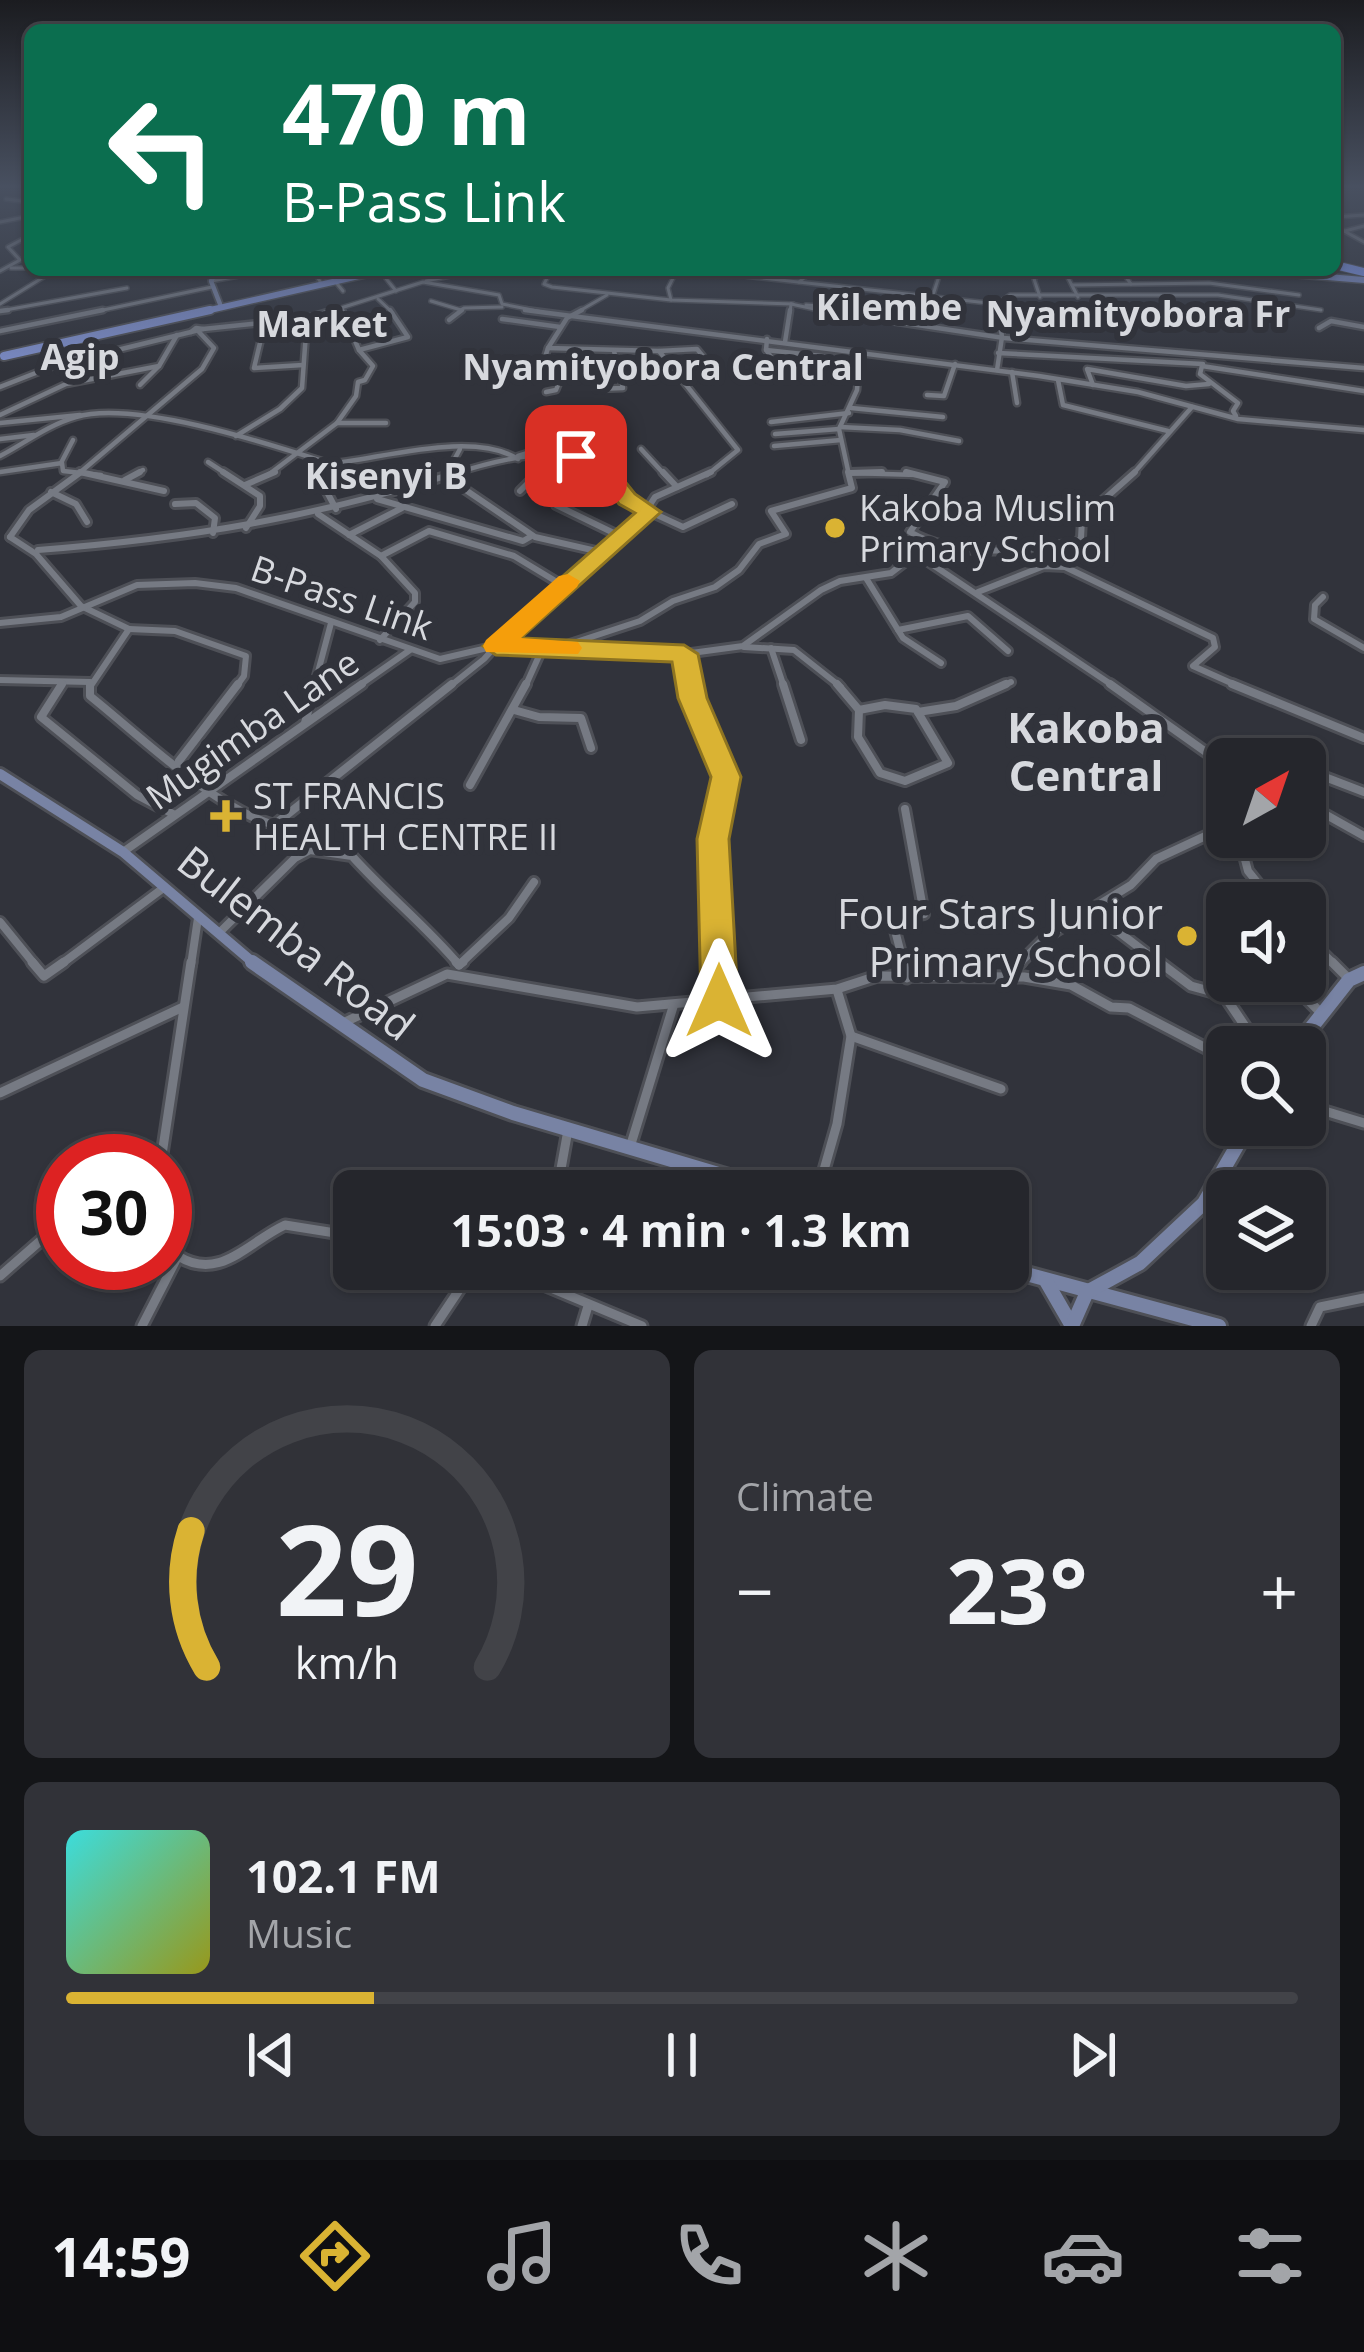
<!DOCTYPE html>
<meta charset="utf-8">
<style>
body{margin:0;font-family:"Open Sans",sans-serif;background:#313238;color:#f1f3f6;height:100vh;display:flex;flex-direction:column;font-size:45px;white-space:nowrap}
*{box-sizing:border-box;margin:0}
p{font-size:39px;color:#a3a5a9}
.icon{flex:none;width:66px;height:66px;fill:none;stroke:currentColor;stroke-width:2;stroke-linecap:round;stroke-linejoin:round}
.map{position:relative;height:1326px;overflow:hidden}
.panel{display:flex;flex-direction:column;gap:24px;padding:24px;background:#141518;flex:1}
.panel>*{flex:none}
.hud{position:absolute;left:24px;top:24px;width:1317px;height:252px;border-radius:18px;box-shadow:0 3px 9px #0004,0 0 0 3px #424348;background:#0b6e4f;color:#fff;overflow:hidden}
.needle{width:78px;rotate:40deg}
.buttons{position:absolute;left:1206px;top:738px;display:grid;gap:24px}
.buttons a{display:grid;place-items:center;width:120px;height:120px;border-radius:18px;background:#25262c;box-shadow:0 3px 9px #0004,0 0 0 3px #424348;font-size:60px}
.speed{position:absolute;left:36px;top:1134px;display:flex;gap:24px;font-size:60px;font-weight:700;text-align:center}
.speed>*{display:grid;place-content:center;width:156px;height:156px;border-radius:50%;background:#25262c;box-shadow:0 3px 9px #0004,0 0 0 3px #424348;line-height:1}
.speed .limit{border:18px solid #d22;background:#fff;color:#111}
.pin{position:absolute;display:grid;place-items:center;width:102px;height:102px;color:#fff;margin:-51px;border-radius:24px;box-shadow:0 6px 18px #0006}
.me{position:absolute;width:132px;margin:-66px;rotate:0deg;stroke-linejoin:round;filter:drop-shadow(0 0 9px #0008)}
.turn{display:flex;align-items:center;gap:42px;height:252px;padding:0 60px;font-size:54px}
.turn .icon{width:156px;height:156px;stroke-width:2.5}
.turn b{display:block;font-size:84px;line-height:102px}
.big{font-size:90px;font-weight:700;line-height:1.1}
.panel .card{flex:1;display:flex;flex-direction:column;justify-content:center;gap:18px;min-width:0;padding:0 42px;border-radius:18px;background:#313238}
.panel .dial{align-items:center;gap:0}
.dial svg{height:312px;overflow:visible;fill:none;stroke:#424348;stroke-width:7;stroke-linecap:round;text-anchor:middle}
.dial text{fill:#f1f3f6;stroke:none}
.song{display:flex;align-items:center;gap:36px}
.cover{width:144px;height:144px;border-radius:18px;background:linear-gradient(135deg,hsl(180 70% 55%),hsl(60 70% 35%))}
.played{height:12px;border-radius:6px;background:linear-gradient(90deg,#dab333 25%,#424348 25%)}
.keys{display:flex;justify-content:space-around;direction:ltr}
.heat{display:flex;justify-content:space-between;align-items:center;font-size:66px;direction:ltr}
.panel .tiles{flex:1;display:grid;gap:24px;grid-template-columns:1fr 1fr}
.card:last-child{grid-column:span 2}
.trip{position:absolute;left:333px;top:1170px;width:696px;height:120px;border-radius:18px;background:#25262c;box-shadow:0 3px 9px #0004,0 0 0 3px #424348;font-weight:700;line-height:120px;text-align:center}
.tab-bar{display:flex;height:192px;justify-content:space-around;align-items:center;background:#0f0f12;color:#a3a5a9}
.tab-bar .icon{width:84px;height:84px}
.tab-bar .selected{color:#dab333}
.tab-bar b{font-size:54px;color:#f1f3f6}
.map>svg:first-child{display:block}
.lines{fill:none;stroke-linecap:round;stroke-linejoin:round}
.street-far4-casing{stroke:#4e5057;stroke-width:6}
.street-far3-casing{stroke:#4e5057;stroke-width:9}
.street-far2-casing{stroke:#4e5057;stroke-width:12}
.street-far1-casing{stroke:#4e5057;stroke-width:14}
.street-casing{stroke:#4e5057;stroke-width:15}
.secondary-far2-casing{stroke:#4e5057;stroke-width:8}
.secondary-far1-casing{stroke:#4e5057;stroke-width:16}
.secondary-casing{stroke:#4e5057;stroke-width:20}
.primary-far1-casing{stroke:#4e5057;stroke-width:9}
.primary-casing{stroke:#4e5057;stroke-width:12}
.highway-casing{stroke:#4e5057;stroke-width:10}
.street-far4{stroke:#767a83;stroke-width:3}
.street-far3{stroke:#767a83;stroke-width:4.5}
.street-far2{stroke:#767a83;stroke-width:6}
.street-far1{stroke:#767a83;stroke-width:8}
.street{stroke:#767a83;stroke-width:9}
.secondary-far2{stroke:#7883a4;stroke-width:4.5}
.secondary-far1{stroke:#7883a4;stroke-width:10}
.secondary{stroke:#7883a4;stroke-width:14}
.primary-far1{stroke:#7b8bc5;stroke-width:6}
.primary{stroke:#7b8bc5;stroke-width:8}
.highway{stroke:#7e97f1;stroke-width:8}
.route{fill:#dab333;stroke:#8e7421;stroke-width:3}
.slow{fill:#f59e0b}
.poi-dot{fill:#dab333;stroke:#31333b;stroke-width:4.5}
.labels{text-anchor:middle;dominant-baseline:central;stroke-width:12;stroke-linejoin:round;paint-order:stroke}
.far-quarter-label{font-size:36px;font-weight:bold;fill:#d7d9de;stroke:#31333b}
.poi-label{font-size:36px;fill:#d7d9de;stroke:#31333b;text-anchor:start}
.street-label{font-size:36px;fill:#d7d9de;stroke:#31333b}
.quarter-label{font-size:42px;font-weight:bold;fill:#d7d9de;stroke:#31333b}
.near-poi-label{font-size:42px;fill:#d7d9de;stroke:#31333b;text-anchor:end}
.near-street-label{font-size:42px;fill:#d7d9de;stroke:#31333b}
</style>
<div class="map">
<svg width="1364" height="1326" viewBox="0 0 1364 1326">
<rect width="100%" height="100%" fill="#31333b"/>
<g class="lines">
<defs>
<g id="street-far4">
<polyline points="6,199 30,202"/>
<polyline points="1335,217 1364,215"/>
<polyline points="0,222 30,216"/>
<polyline points="1335,226 1364,242"/>
<polyline points="1345,231 1364,226"/>
<polyline points="11,268 30,268"/>
<polyline points="313,270 321,283"/>
<polyline points="551,270 544,284 552,287 671,300 793,304"/>
<polyline points="691,270 997,304"/>
<polyline points="1064,270 1078,297"/>
<polyline points="1109,270 1123,273 1131,284"/>
<polyline points="0,271 20,260 8,247 23,239 30,228"/>
<polyline points="380,271 396,291"/>
<polyline points="334,280 343,291"/>
<polyline points="211,281 272,270"/>
<polyline points="426,281 479,270"/>
<polyline points="799,282 814,270"/>
<polyline points="1072,285 1209,283 1299,295"/>
<polyline points="1040,297 1034,279 1045,270"/>
<polyline points="932,298 941,270"/>
<polyline points="378,299 393,313"/>
<polyline points="671,300 668,288 677,270"/>
<polyline points="431,301 461,310"/>
<polyline points="0,304 55,270"/>
<polyline points="791,304 833,313"/>
<polyline points="806,305 847,308 849,313"/>
<polyline points="0,311 127,288"/>
<polyline points="89,313 212,287"/>
<polyline points="325,313 423,282 499,295 502,304 548,313"/>
<polyline points="458,313 464,308 502,307"/>
<polyline points="576,313 607,295"/>
<polyline points="790,313 791,304"/>
<polyline points="998,313 997,304 1010,295 1218,295 1321,310"/>
</g>
<g id="street-far3">
<polyline points="525,310 1039,376 1138,392 1238,419 1364,430"/>
<polyline points="582,310 567,318 548,348 659,351 738,450 707,475"/>
<polyline points="818,310 1004,338 1364,368"/>
<polyline points="848,310 850,316"/>
<polyline points="0,311 8,310"/>
<polyline points="502,319 560,327"/>
<polyline points="449,320 462,310"/>
<polyline points="265,322 254,368 303,365"/>
<polygon points="196,328 203,329 191,332"/>
<polyline points="1319,328 1331,321 1364,327"/>
<polyline points="203,329 307,318 334,310"/>
<polyline points="0,331 103,310"/>
<polyline points="767,339 766,350 775,362 801,365"/>
<polyline points="785,342 790,310"/>
<polyline points="359,350 408,337 390,310"/>
<polyline points="766,350 858,360"/>
<polyline points="659,351 697,349 719,376"/>
<polyline points="998,353 1203,364"/>
<polyline points="1202,366 1364,391"/>
<polyline points="1202,366 1200,374 1238,403 1233,411 1236,416"/>
<polyline points="997,370 1002,337 998,310"/>
<polyline points="1012,372 1017,403"/>
<polyline points="774,376 859,374"/>
<polyline points="1058,380 1063,405 1168,431"/>
<polyline points="140,385 159,366"/>
<polyline points="1093,385 1087,369 1186,386 1209,384"/>
<polyline points="0,387 56,365 191,332"/>
<polyline points="596,389 623,388 614,351"/>
<polyline points="546,392 556,390 560,380 540,373 548,348"/>
<polyline points="927,395 944,396 955,364"/>
<polyline points="851,408 943,417"/>
<polyline points="0,415 66,384 159,366 177,335"/>
<polyline points="771,422 849,413"/>
<polyline points="0,423 80,415"/>
<polyline points="337,423 356,396 358,382 365,380 373,366 359,350 342,310"/>
<polyline points="840,427 900,430 959,441"/>
<polyline points="775,434 839,429"/>
<polyline points="236,436 280,409 302,388 307,319"/>
<polyline points="0,439 34,435"/>
<polyline points="774,446 841,440"/>
<polyline points="460,449 453,462 460,471"/>
<polyline points="641,449 665,475"/>
<path d="M 0,456 C 25,443 48,425 76,417 C 134,400 266,443 325,462 L 329,466 L 323,475"/>
<polyline points="518,456 590,433 613,415"/>
<polyline points="208,462 228,475"/>
<polyline points="61,463 73,440"/>
<path d="M 328,464 C 381,459 472,430 518,459"/>
<polyline points="0,472 62,463 63,471 101,475"/>
<polyline points="850,473 918,475"/>
<polyline points="77,475 202,369 214,348 199,332"/>
<polyline points="134,475 143,470"/>
<polyline points="268,475 337,423 386,423"/>
<path d="M 450,475 C 490,462 574,437 607,475"/>
<polyline points="538,475 541,460"/>
<polyline points="849,475 839,429 857,390 860,352"/>
<polyline points="1132,475 1192,407"/>
</g>
<g id="street-far2">
<polyline points="80,472 164,491"/>
<polyline points="223,472 260,496 260,506 246,528"/>
<polyline points="325,472 320,479 336,509"/>
<polyline points="604,472 631,503 683,527 732,504"/>
<polyline points="663,472 677,487"/>
<path d="M 906,472 L 945,482 L 910,532 C 959,560 1022,550 1076,543 L 1081,538 L 1082,519 L 1135,472"/>
<polyline points="850,473 882,472"/>
<polyline points="445,476 535,537 605,553"/>
<polyline points="125,480 140,472"/>
<polyline points="245,485 275,472"/>
<polyline points="520,491 539,472"/>
<polyline points="51,492 76,504 87,522"/>
<polyline points="377,499 523,541 530,537"/>
<polyline points="175,504 196,503 215,518 213,533"/>
<polyline points="556,505 622,537"/>
<polyline points="318,514 381,556 415,593 415,602 380,640"/>
<polyline points="349,535 402,508"/>
<polyline points="10,537 36,554 81,606 129,629 90,687"/>
<polyline points="10,537 29,510 81,472"/>
<path d="M 38,550 C 192,538 311,518 459,472"/>
<polyline points="918,555 1115,687"/>
<polyline points="381,556 429,531 514,556 562,585"/>
<polyline points="866,578 903,638 941,663"/>
<polyline points="978,592 1044,566 1065,567 1213,638 1215,647 1193,666 1240,687"/>
<polyline points="1323,597 1315,605 1314,619 1364,648"/>
<polyline points="0,623 61,617 137,585 195,583 236,588 440,659 496,646 684,654 743,646 821,590 840,581 891,573 929,544"/>
<polyline points="129,629 175,631 246,656 244,676 236,687"/>
<polyline points="898,630 968,616 1008,651"/>
<polyline points="564,646 640,621 673,601 715,587 739,570 759,544 786,534 771,511 852,488 848,472"/>
<polyline points="744,647 794,650 841,687"/>
<polyline points="771,648 784,687"/>
<polyline points="684,654 690,687"/>
<polyline points="0,680 90,682"/>
<polyline points="60,687 63,683"/>
<polyline points="314,687 331,623"/>
<polyline points="357,687 410,650"/>
<polyline points="449,687 484,659 518,622 638,523 655,497 711,472"/>
<polyline points="525,687 543,647"/>
<polyline points="1000,687 1011,682"/>
</g>
<g id="street-far1">
<polyline points="62,684 41,717 137,795 173,814"/>
<path d="M 90,684 L 90,696 C 140,736 213,807 274,825 L 452,684"/>
<polyline points="689,684 726,777 713,839 718,965"/>
<polyline points="783,684 801,740"/>
<polyline points="837,684 859,710"/>
<polyline points="1110,684 1227,767"/>
<polyline points="1232,684 1364,738"/>
<polygon points="885,705 916,709 948,763 905,781 880,773 858,737 859,710"/>
<polyline points="514,710 539,717 581,718 591,748"/>
<polyline points="918,712 956,706 1006,684"/>
<polyline points="305,723 315,684"/>
<polyline points="179,761 238,684"/>
<polyline points="1305,784 1317,774 1364,792"/>
<polyline points="470,785 526,684"/>
<polyline points="1305,803 1364,836"/>
<polyline points="1239,837 1248,871 1274,903"/>
<polyline points="123,852 362,684"/>
<polyline points="1090,910 1162,965"/>
<polyline points="0,922 35,965"/>
<path d="M 220,932 L 295,858 L 310,850 L 352,856 C 386,894 425,925 459,965"/>
<polyline points="1305,935 1335,965"/>
<polyline points="60,965 162,889"/>
<polyline points="191,965 198,918"/>
<polyline points="459,965 509,918 534,882"/>
<polyline points="904,965 892,919 924,914 905,809"/>
<polyline points="1018,965 1046,937 1131,885 1156,859 1227,826"/>
</g>
<g id="street">
<polyline points="32,962 44,976 64,962"/>
<polyline points="456,962 459,965"/>
<polyline points="718,962 719,1001"/>
<polyline points="903,962 907,978"/>
<polyline points="1159,962 1191,986 1224,995 1259,1047"/>
<polyline points="1332,962 1349,979"/>
<polyline points="459,965 463,962"/>
<polyline points="1005,977 1021,962"/>
<polyline points="1289,981 1321,1013"/>
<polyline points="343,1023 447,974 637,1007 837,989 877,976 1024,977 1071,985 1111,1007 1129,1008 1227,1059"/>
<polyline points="851,1036 1001,1089"/>
<polyline points="0,1093 183,1007"/>
<polyline points="1305,1105 1364,1123"/>
<polyline points="631,1144 673,1007"/>
<polyline points="161,1161 191,962"/>
<polyline points="557,1191 568,1130"/>
<polyline points="818,1191 837,1124 851,1036 837,990"/>
<path d="M 165,1199 L 178,1256 C 220,1282 248,1242 285,1225 L 354,1236"/>
<polyline points="505,1269 642,1326"/>
<polyline points="0,1276 63,1221"/>
<polyline points="541,1285 544,1269"/>
<polyline points="142,1326 178,1256"/>
<polyline points="435,1326 473,1269"/>
<polyline points="582,1326 588,1306"/>
<polyline points="1311,1326 1320,1307 1364,1298"/>
</g>
<polyline id="secondary-far2" points="218,270 211,281 220,304"/>
<polyline id="secondary-far1" points="0,774 123,852 256,965"/>
<g id="secondary">
<polyline points="252,962 423,1080 513,1113 776,1191"/>
<polyline points="1296,1047 1349,980 1364,973"/>
<polyline points="1008,1269 1219,1326"/>
<polyline points="1046,1281 1072,1326"/>
<polyline points="1072,1326 1087,1292 1140,1263 1204,1203 1249,1125"/>
</g>
<g id="primary-far1">
<polyline points="1242,270 1364,280"/>
<polyline points="197,313 385,270"/>
</g>
<polyline id="primary" points="4,356 210,310"/>
<polyline id="highway" points="1335,265 1364,272"/>
</defs>
<use href="#street-far4" class="street-far4-casing"/>
<use href="#street-far3" class="street-far3-casing"/>
<use href="#street-far2" class="street-far2-casing"/>
<use href="#street-far1" class="street-far1-casing"/>
<use href="#street" class="street-casing"/>
<use href="#secondary-far2" class="secondary-far2-casing"/>
<use href="#secondary-far1" class="secondary-far1-casing"/>
<use href="#secondary" class="secondary-casing"/>
<use href="#primary-far1" class="primary-far1-casing"/>
<use href="#primary" class="primary-casing"/>
<use href="#highway" class="highway-casing"/>
<use href="#street-far4" class="street-far4"/>
<use href="#street-far3" class="street-far3"/>
<use href="#street-far2" class="street-far2"/>
<use href="#street-far1" class="street-far1"/>
<use href="#street" class="street"/>
<use href="#secondary-far2" class="secondary-far2"/>
<use href="#secondary-far1" class="secondary-far1"/>
<use href="#secondary" class="secondary"/>
<use href="#primary-far1" class="primary-far1"/>
<use href="#primary" class="primary"/>
<use href="#highway" class="highway"/>
</g>
<linearGradient id="sky" x2="0" y2="1"><stop stop-color="#1b1c20"/><stop offset="0.5" stop-color="#485060"/><stop offset="1" stop-color="#485060" stop-opacity="0"/></linearGradient>
<rect width="1364" height="373" fill="url(#sky)"/>
<polygon class="route" points="576,450 611,464 635,494 661,512 521,638 684,645 698,654 707,698 741,777 729,839 738,1001 733,1013 719,1019 706,1013 701,1001 697,839 711,777 678,698 672,662 496,655 483,646 635,513 619,504 596,473 568,460 568,452"/>
<polygon class="slow" points="568,574 580,581 577,587 521,638 578,642 582,648 578,654 486,652 483,646 486,640 559,576"/>
<g class="poi-dot">
<circle cx="835" cy="528" r="12"/>
<path d="M220 798h12v12h12v12h-12v12h-12v-12h-12v-12h12z"/>
<circle cx="1187" cy="936" r="12"/>
</g>
<g class="labels">
<g class="far-quarter-label">
<text x="889" y="306">Kilembe</text>
<text x="1138" y="313">Nyamityobora Fr</text>
<text x="322" y="323">Market</text>
<text x="80" y="356">Agip</text>
<text x="663" y="366">Nyamityobora Central</text>
<text x="386" y="475">Kisenyi B</text>
</g>
<g class="poi-label">
<text x="859" y="507">Kakoba Muslim<tspan x="859" dy="41">Primary School</tspan></text>
<text x="253" y="795">ST FRANCIS<tspan x="253" dy="41">HEALTH CENTRE II</tspan></text>
</g>
<g class="street-label">
<text transform="translate(342 597) rotate(19)">B-Pass Link</text>
<text transform="translate(252 729) rotate(-35)">Mugimba Lane</text>
</g>
<g class="quarter-label">
<text x="1086" y="726">Kakoba<tspan x="1086" dy="48">Central</tspan></text>
</g>
<g class="near-poi-label">
<text x="1163" y="912">Four Stars Junior<tspan x="1163" dy="48">Primary School</tspan></text>
</g>
<g class="near-street-label">
<text transform="translate(297 942) rotate(38)">Bulemba Road</text>
</g>
</g>
</svg>
<div class="buttons">
<a><svg class="needle" viewBox="-14 -14 28 28"><path d="M0-13l5 13h-10z" fill="#e53935"/><path d="M0 13l5-13h-10z" fill="#a3a5a9"/></svg></a>
<a><svg class="icon" aria-label="sound" viewBox="0 0 24 24"><path d="M4 9h4l5-4v14l-5-4H4zM17 9q2 3 0 6"/></svg></a>
<a><svg class="icon" aria-label="search" viewBox="0 0 24 24"><circle cx="10" cy="10" r="6"/><path d="M15 15l6 6"/></svg></a>
<a><svg class="icon" aria-label="layers" viewBox="0 0 24 24"><path d="M12 4l9 5-9 5-9-5zM3 14l9 5 9-5"/></svg></a>
</div>
<div class="speed"><div class="limit">30</div></div>
<div class="pin" style="left:576px;top:456px;background:#d93025"><svg class="icon" aria-label="arrive" viewBox="0 0 24 24"><path d="M6 21V4h12l-3 4 3 4H6"/></svg></div>
<svg class="me" style="left:719px;top:1001px" viewBox="-20 -20 40 40"><path d="M0-17L14 15 0 8-14 15z" fill="#dab333" stroke="#fff" stroke-width="4"/></svg>
<div class="trip">15:03 · 4 min · 1.3 km</div>
<div class="hud">
<div class="turn"><svg class="icon" aria-label="left" viewBox="0 0 24 24"><path d="M17 20v-9H6M10 6l-5 5 5 5"/></svg><div><b>470 m</b>B-Pass Link</div></div>
</div>
</div>
<section class="panel">
<div class="tiles">
<div class="card dial"><svg viewBox="0 0 100 80">
<path d="M14 69A42 42 0 1 1 86 69"/>
<path d="M14 69A42 42 0 0 1 10 34" stroke="#dab333"/>
<text x="50" y="56" font-size="32" font-weight="700">29</text>
<text x="50" y="72" font-size="11">km/h</text>
</svg></div>
<div class="card"><p>Climate</p>
<div class="heat"><a>−</a><b class="big">23°</b><a>+</a></div>
</div>
<div class="card">
<div class="song"><i class="cover"></i><div><b>102.1 FM</b><p>Music</p></div></div>
<div class="played"></div>
<div class="keys"><svg class="icon" aria-label="previous" viewBox="0 0 24 24"><path d="M18 5L8 12l10 7zM5 5v14"/></svg><svg class="icon" aria-label="pause" viewBox="0 0 24 24"><path d="M8 5v14M16 5v14"/></svg><svg class="icon" aria-label="next" viewBox="0 0 24 24"><path d="M6 5l10 7-10 7zM19 5v14"/></svg></div>
</div>
</div>
</section>
<nav class="tab-bar">
<b>14:59</b>
<svg class="icon selected" aria-label="directions" viewBox="0 0 24 24"><path d="M12 3l9 9-9 9-9-9zM9 14v-3h6M13 9l2 2-2 2"/></svg>
<svg class="icon" aria-label="music" viewBox="0 0 24 24"><path d="M9 18V5l10-2v13"/><circle cx="6" cy="18" r="3"/><circle cx="16" cy="16" r="3"/></svg>
<svg class="icon" aria-label="phone" viewBox="0 0 24 24"><path d="M5 4h4l2 5-3 2q2 4 5 5l2-3 5 2v4C11 20 4 13 5 4z"/></svg>
<svg class="icon" aria-label="climate" viewBox="0 0 24 24"><path d="M12 3v18M4 7l16 10M4 17L20 7"/></svg>
<svg class="icon" aria-label="car" viewBox="0 0 24 24"><path d="M5 17H2v-5l4-1 3-4h7l3 4 3 1v5h-3M9 17h6M6 11h13"/><circle cx="7" cy="17" r="2"/><circle cx="17" cy="17" r="2"/></svg>
<svg class="icon" aria-label="filters" viewBox="0 0 24 24"><path d="M4 7h16M4 17h16"/><circle cx="9" cy="7" r="2"/><circle cx="15" cy="17" r="2"/></svg>
</nav>
